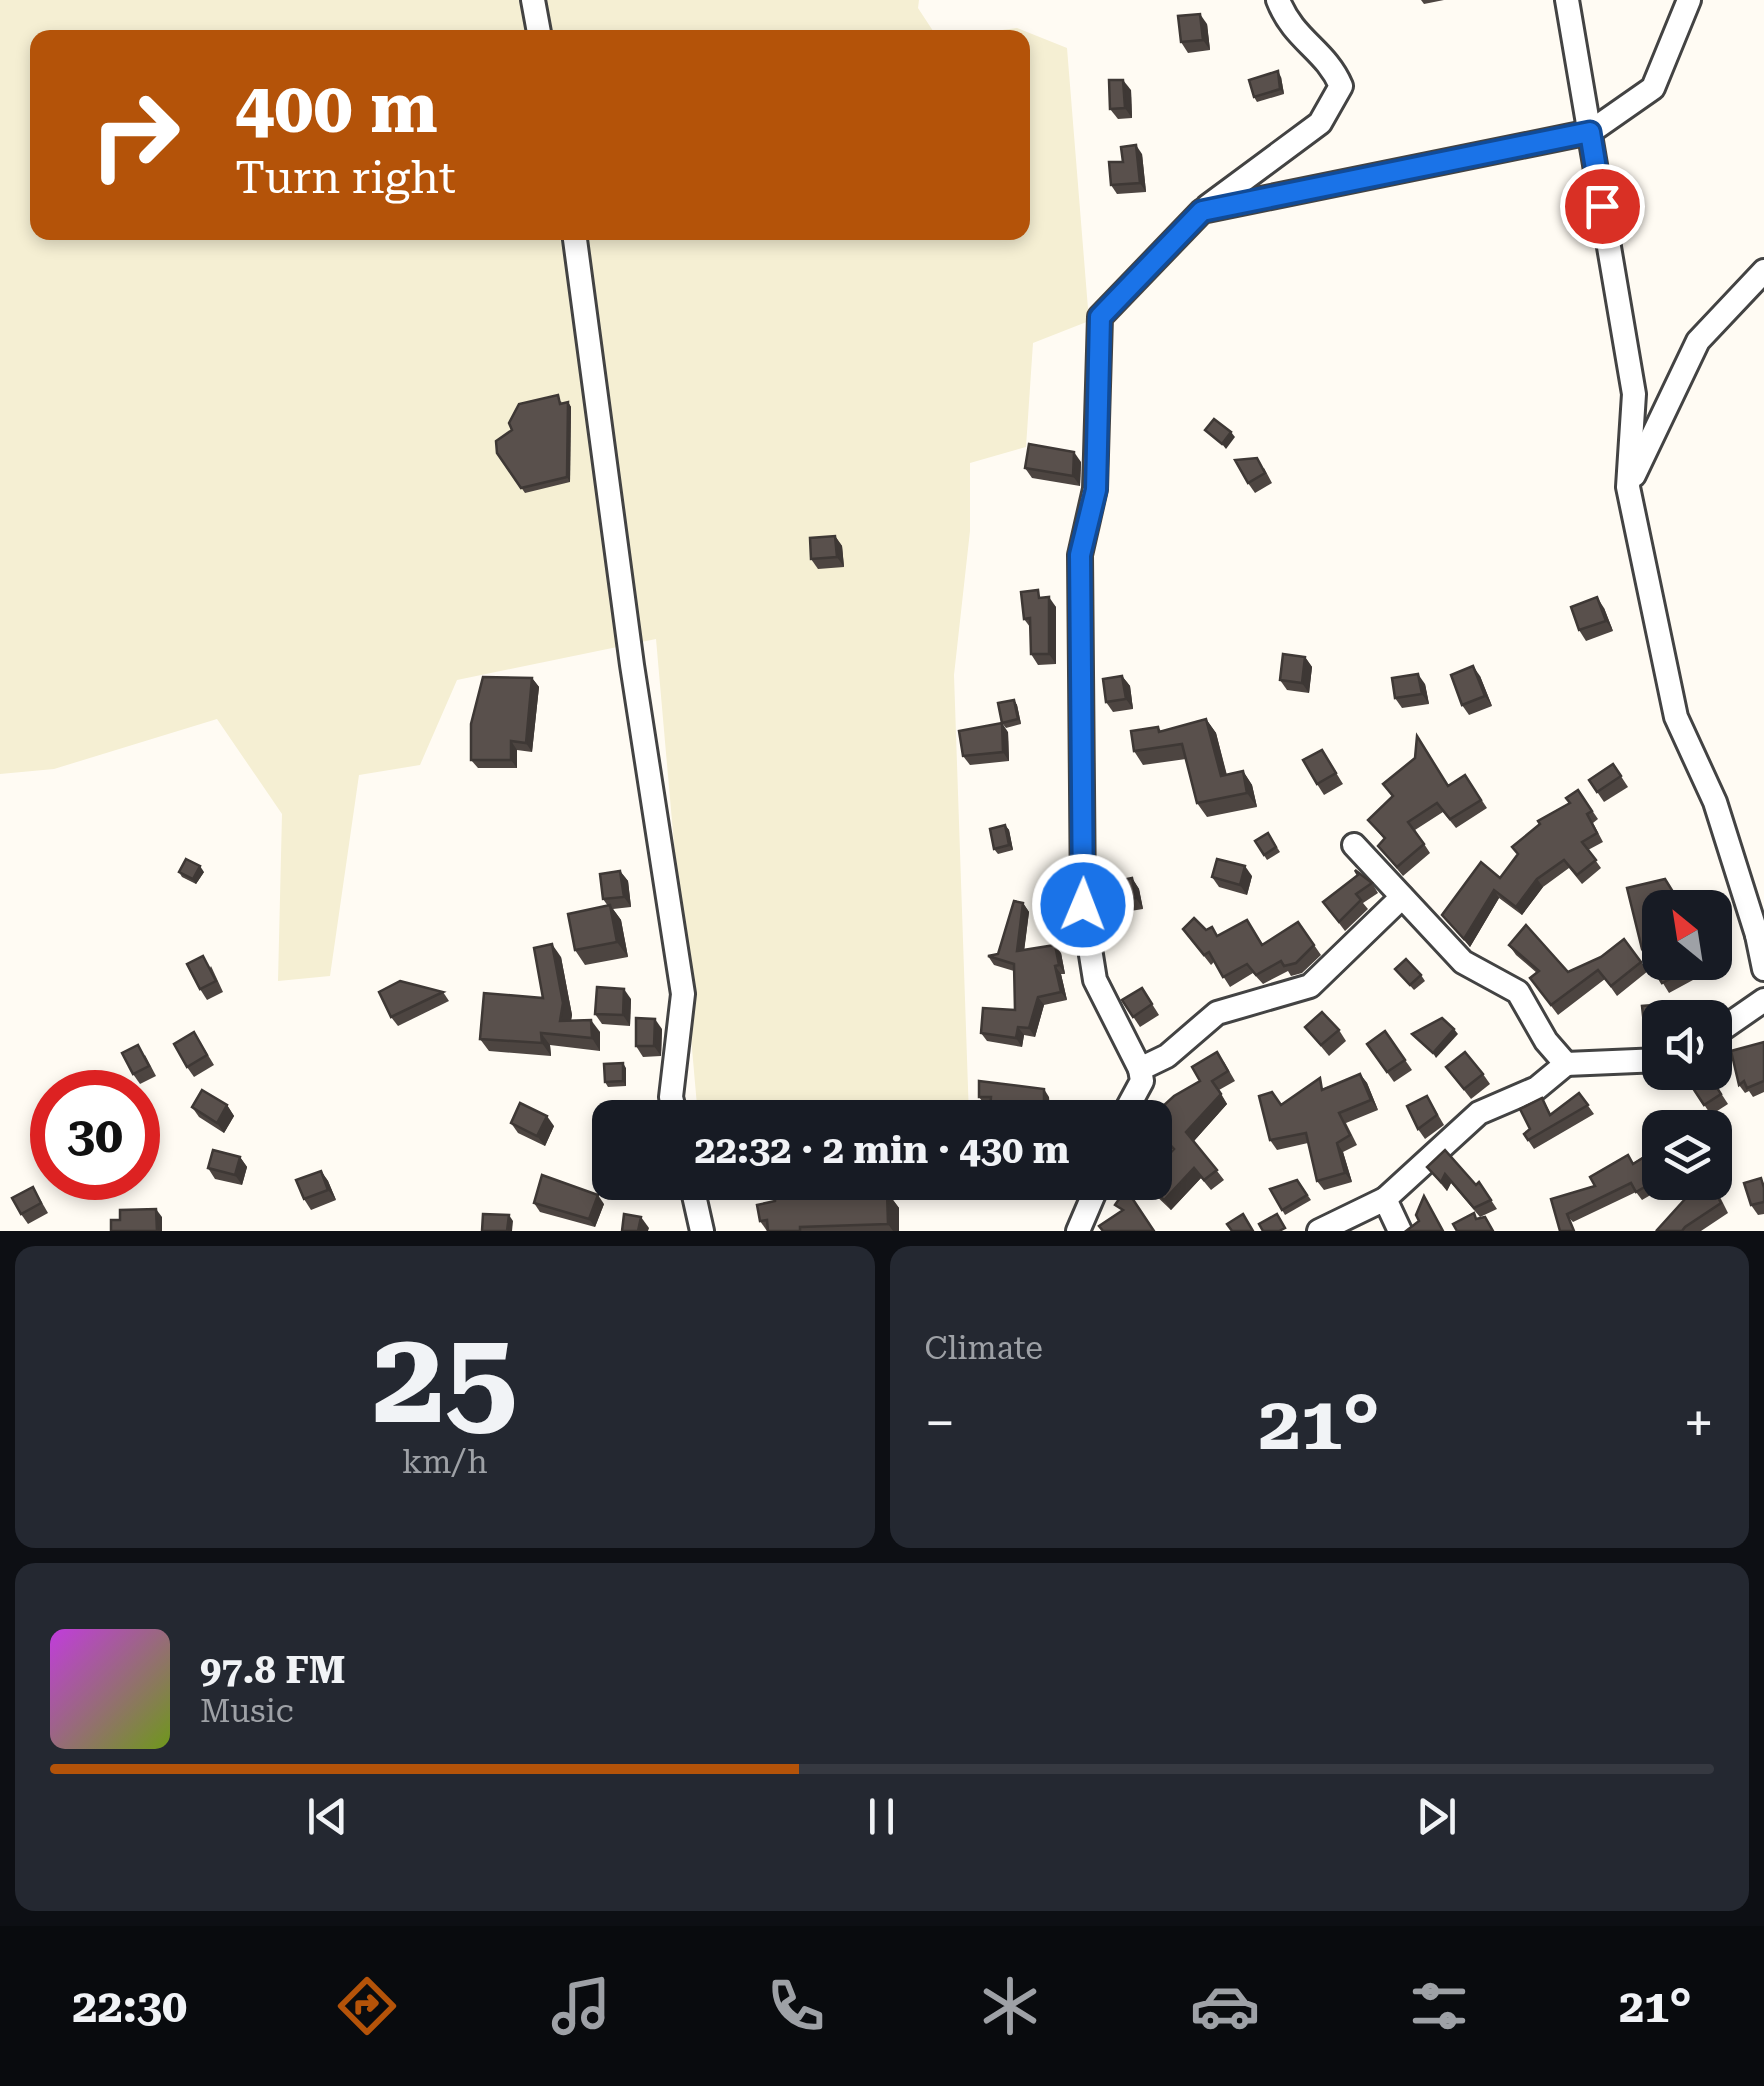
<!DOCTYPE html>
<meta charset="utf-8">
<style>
body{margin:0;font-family:"Roboto Serif",serif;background:#242831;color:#f1f3f6;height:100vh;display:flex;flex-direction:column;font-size:38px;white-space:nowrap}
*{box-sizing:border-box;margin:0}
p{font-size:32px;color:#9ea1a6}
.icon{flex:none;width:55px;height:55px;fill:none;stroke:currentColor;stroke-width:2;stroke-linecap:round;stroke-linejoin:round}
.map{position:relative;height:1231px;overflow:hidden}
.details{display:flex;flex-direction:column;gap:15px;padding:15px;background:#0d0f14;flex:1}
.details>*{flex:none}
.top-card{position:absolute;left:30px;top:30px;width:1000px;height:210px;border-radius:20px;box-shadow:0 5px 15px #0003;background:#b45309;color:#fff;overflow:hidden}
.needle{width:65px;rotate:330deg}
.fabs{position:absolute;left:1642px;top:890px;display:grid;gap:20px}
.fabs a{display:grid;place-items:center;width:90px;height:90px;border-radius:20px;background:#171b24;box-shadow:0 5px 15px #0003;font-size:50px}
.speed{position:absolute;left:30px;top:1070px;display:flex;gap:20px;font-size:50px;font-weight:700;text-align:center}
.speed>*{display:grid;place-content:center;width:130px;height:130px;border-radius:50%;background:#171b24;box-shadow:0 5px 15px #0003;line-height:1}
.speed .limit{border:15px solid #d22;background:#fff;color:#111}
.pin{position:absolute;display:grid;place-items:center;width:85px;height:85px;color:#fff;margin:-42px;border:5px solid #fff;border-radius:50%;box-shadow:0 2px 10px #0007}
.me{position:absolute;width:110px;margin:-55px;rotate:1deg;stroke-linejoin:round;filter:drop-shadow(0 0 8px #0008)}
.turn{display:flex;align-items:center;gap:35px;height:210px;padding:0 40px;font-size:45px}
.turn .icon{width:130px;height:130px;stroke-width:2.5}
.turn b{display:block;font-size:70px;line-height:85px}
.big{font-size:75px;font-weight:700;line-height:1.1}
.details .tile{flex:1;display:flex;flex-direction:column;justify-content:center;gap:15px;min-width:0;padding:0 35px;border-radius:20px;background:#242831}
.details .dial{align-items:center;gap:0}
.dial b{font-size:130px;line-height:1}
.song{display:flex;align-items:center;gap:30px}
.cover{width:120px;height:120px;border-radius:15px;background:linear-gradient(135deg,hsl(290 70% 55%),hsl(80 70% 35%))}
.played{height:10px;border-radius:5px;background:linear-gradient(90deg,#b45309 45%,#363941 45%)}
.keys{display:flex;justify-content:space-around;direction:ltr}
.heat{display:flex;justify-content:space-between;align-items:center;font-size:55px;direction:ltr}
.details .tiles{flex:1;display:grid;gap:15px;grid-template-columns:1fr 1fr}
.tile:last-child{grid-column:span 2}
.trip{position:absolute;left:592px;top:1100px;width:580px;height:100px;border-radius:20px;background:#171b24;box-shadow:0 5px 15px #0003;font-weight:700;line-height:100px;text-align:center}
.menu{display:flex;height:160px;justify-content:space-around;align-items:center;background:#090b0e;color:#9ea1a6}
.menu .icon{width:70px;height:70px}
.menu .active{color:#b45309}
.menu b{font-size:45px;color:#f1f3f6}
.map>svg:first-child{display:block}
.farmland{fill:#f5efd3}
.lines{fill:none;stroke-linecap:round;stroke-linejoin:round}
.street-casing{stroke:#434343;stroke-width:28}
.street{stroke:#fff;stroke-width:22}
.wall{fill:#4d4541}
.shaded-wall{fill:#3e3835}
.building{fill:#59504c;stroke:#3e3835;stroke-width:2.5}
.route-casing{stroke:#114b97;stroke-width:25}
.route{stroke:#1a73e8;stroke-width:18}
</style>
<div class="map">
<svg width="1764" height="1231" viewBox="0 0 1764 1231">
<rect width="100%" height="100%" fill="#fffbf3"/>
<polygon class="farmland" points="0,0 919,0 918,8 937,37 38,38 38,232 1022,232 1022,38 951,37 1017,28 1067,48 1089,321 1033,343 1026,447 970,463 970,531 954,675 969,1117 698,1117 656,639 457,680 420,765 359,775 330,976 278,981 282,814 217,719 54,769 0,774"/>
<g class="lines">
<defs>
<g id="street">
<polyline points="533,0 540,38"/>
<polyline points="1567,0 1634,394 1628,487 1676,717 1715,802 1757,935"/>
<path d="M 1208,206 L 1320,123 L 1341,86 C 1325,49 1294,41 1278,0"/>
<polyline points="574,232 632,665 683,994 671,1097 676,1118"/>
<polyline points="1634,475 1698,341 1764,271"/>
<polyline points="1354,845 1463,962 1518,992 1546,1041 1566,1064 1537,1088 1479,1113 1385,1199"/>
<polyline points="1764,933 1757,935 1764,969"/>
<polyline points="1715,1034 1764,1000"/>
<polyline points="1566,1064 1660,1060"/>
<polyline points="1140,1069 1095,980 1083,905 1080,555 1095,489 1100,317 1202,211 1590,132 1653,88 1689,0"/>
<polyline points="1122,1118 1142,1081 1140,1069 1167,1056 1217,1013 1310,986 1402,897"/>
<polyline points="691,1182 702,1231"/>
<polyline points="1078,1231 1099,1182"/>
<polyline points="1319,1231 1385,1199 1400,1231"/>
</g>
</defs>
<use href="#street" class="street-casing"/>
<use href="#street" class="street"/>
</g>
<g class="wall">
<polygon points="1421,0 1444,0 1424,4"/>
<polygon points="1207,24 1210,50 1188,53 1181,42"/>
<polygon points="1281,77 1284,94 1257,102 1254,97"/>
<polygon points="1131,90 1132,118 1118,119 1110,109"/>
<polygon points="1142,154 1146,192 1117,194 1111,185 1123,162"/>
<polygon points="561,401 562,404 568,402 571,407 570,482 525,493 497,453"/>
<polygon points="1081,462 1080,486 1032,478 1025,468"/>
<polygon points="1264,468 1272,483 1255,493 1248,483"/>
<polygon points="835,536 842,546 844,567 818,569 811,559"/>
<polygon points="1043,597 1056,607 1056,664 1038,665 1031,654 1030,627 1024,619"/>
<polygon points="1604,608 1613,631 1586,641 1579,630"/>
<polygon points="1305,657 1312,667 1309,693 1287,690 1280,680"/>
<polygon points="1122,676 1130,686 1133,709 1113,712 1106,702"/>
<polygon points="1480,676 1492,706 1469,715 1462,705"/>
<polygon points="532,678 539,687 532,752 517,750 517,768 478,768 471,760"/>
<polygon points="1425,684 1429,704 1402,708 1395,698"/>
<polygon points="1014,700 1017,705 1021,724 1006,728 1002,723"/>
<polygon points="1206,719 1216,733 1227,775 1243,771 1252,785 1257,807 1207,817 1197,803 1186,759 1143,765 1134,751 1158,727 1161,731"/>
<polygon points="1008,732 1009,761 970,765 963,756"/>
<polygon points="1322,750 1343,784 1324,795 1317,784"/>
<polygon points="1613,764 1628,787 1604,802 1589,780"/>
<polygon points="1465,775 1487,808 1456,828 1443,812 1415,830 1430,853 1403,876 1378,846 1384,839 1368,820 1392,796 1383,784 1449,786"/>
<polygon points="1578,790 1598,819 1593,823 1603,842 1588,850 1601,868 1582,884 1569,868 1543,887 1522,915 1499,898 1470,947 1442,915 1500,878 1570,803"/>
<polygon points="1005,825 1009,830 1013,850 998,854 994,849"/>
<polygon points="1268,833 1280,852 1267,860 1255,841"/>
<polygon points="620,871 628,881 631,907 613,909 621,920 628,957 585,965 575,950 608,906 603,899"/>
<polygon points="179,872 204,872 196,884 182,877"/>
<polygon points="1252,876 1247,895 1219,887 1212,877"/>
<polygon points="1132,878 1139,889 1143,909 1118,913 1111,903"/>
<polygon points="1665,879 1682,905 1677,908 1660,908 1660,962 1685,962 1693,980 1669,993 1642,949"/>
<polygon points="1372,883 1378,893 1363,903 1368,909 1345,931 1323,902"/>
<polygon points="1023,903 1029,912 1024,950 1061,953 1065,974 1061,974 1067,1000 1044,1005 1035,1037 1024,1035 1022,1047 987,1041 981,1033 1015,1010 1014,971 994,965 988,956 998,954"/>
<polygon points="1298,922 1321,955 1302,973 1291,976 1288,971 1263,984 1253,973 1230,987 1214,962 1211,965 1190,938 1206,930 1218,936 1253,929 1263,945"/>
<polygon points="1624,939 1648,971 1617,996 1605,979 1558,1015 1530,978 1537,973 1516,955 1509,945 1568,972 1601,957"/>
<polygon points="561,957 572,1015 571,1020 600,1032 600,1051 550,1045 551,1056 489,1051 480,1039 543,998"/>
<polygon points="211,966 223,992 207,1000 200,989"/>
<polygon points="1395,969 1421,975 1425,981 1414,990"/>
<polygon points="1142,988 1159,1015 1140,1027 1122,1000"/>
<polygon points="443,992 449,1001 398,1026 391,1017"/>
<polygon points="631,999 630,1026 602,1024 595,1014"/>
<polygon points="1665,1004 1672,1014 1672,1018 1660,1018 1660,1042 1652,1043 1645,1033 1642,1006"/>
<polygon points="1305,1027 1339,1030 1346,1041 1329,1056"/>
<polygon points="662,1029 661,1056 643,1057 636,1046"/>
<polygon points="1385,1031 1412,1070 1394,1082 1367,1044"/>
<polygon points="194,1032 214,1065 194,1077 187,1067"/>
<polygon points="1764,1042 1764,1092 1753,1097 1749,1091 1745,1093 1739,1085"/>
<polygon points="145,1055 156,1076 140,1084 133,1074"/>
<polygon points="1224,1062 1235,1081 1219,1090 1227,1104 1194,1141 1224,1180 1211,1190 1201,1178 1171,1210 1151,1191 1145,1182 1173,1150 1155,1130 1155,1118"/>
<polygon points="1446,1067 1483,1074 1490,1084 1471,1099"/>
<polygon points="626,1068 626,1086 608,1087 605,1082"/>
<polygon points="1707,1072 1728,1104 1711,1115 1685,1076"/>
<polygon points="1360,1074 1367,1083 1378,1110 1346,1123 1357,1145 1343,1152 1352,1182 1324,1190 1317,1181 1308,1143 1277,1150 1270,1140 1281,1105"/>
<polygon points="1579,1093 1594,1114 1534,1149 1524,1134 1530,1129 1542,1098 1551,1114"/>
<polygon points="1427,1096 1444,1125 1425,1139 1418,1129"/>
<polygon points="979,1097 1049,1097 1050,1118 989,1118 990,1105 985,1105"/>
<polygon points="227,1105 234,1116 224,1133 199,1117 192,1107"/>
<polygon points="511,1123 554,1126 545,1146 518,1133"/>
<polygon points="1660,1141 1660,1182 1666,1182 1666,1186 1642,1200 1636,1192 1573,1222 1551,1199 1595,1186 1659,1147"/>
<polygon points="240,1157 247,1167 242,1185 215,1179 208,1168"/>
<polygon points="1427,1167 1476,1185 1479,1182 1497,1209 1480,1217 1451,1183 1447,1191"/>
<polygon points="321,1171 328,1181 336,1200 311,1210 304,1199"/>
<polygon points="1297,1180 1311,1200 1285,1215 1270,1189"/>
<polygon points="1764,1182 1764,1214 1758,1215 1751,1205"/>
<polygon points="33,1187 48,1213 28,1224 21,1214"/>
<polygon points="887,1192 899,1208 899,1231 767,1231 760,1221"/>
<polygon points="1719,1195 1728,1213 1701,1231 1658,1231"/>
<polygon points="534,1203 604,1204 595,1227 540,1212"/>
</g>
<g class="shaded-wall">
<polygon points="1200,14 1207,24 1210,50 1203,40"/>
<polygon points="1278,71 1281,77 1284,94 1280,89"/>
<polygon points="1123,80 1131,90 1132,118 1125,108"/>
<polygon points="1136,145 1142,154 1146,192 1140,183"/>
<polygon points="568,402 571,407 570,482 567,477"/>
<polygon points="1231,432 1235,437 1226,449 1222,444"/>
<polygon points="1074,452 1081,462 1080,486 1073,476"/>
<polygon points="835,536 842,546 844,567 837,557"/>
<polygon points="1049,597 1056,607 1056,664 1049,654"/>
<polygon points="1597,597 1604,608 1613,631 1606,621"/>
<polygon points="1305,657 1312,667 1309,693 1302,683"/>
<polygon points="1473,666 1480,676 1492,706 1485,696"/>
<polygon points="1418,674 1425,684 1429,704 1422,694"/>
<polygon points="1122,676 1130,686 1133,709 1126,699"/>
<polygon points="532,678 539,687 532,752 526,743"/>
<polygon points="1014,700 1017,705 1021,724 1018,719"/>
<polygon points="1206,719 1216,733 1230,789 1221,776"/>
<polygon points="1002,723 1008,732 1009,761 1003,752"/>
<polygon points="511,741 517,750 517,768 511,760"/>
<polygon points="1243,771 1252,785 1257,807 1247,793"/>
<polygon points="1005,825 1009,830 1013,850 1009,845"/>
<polygon points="200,866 204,872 196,884 193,879"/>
<polygon points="1245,866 1252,876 1247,895 1240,885"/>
<polygon points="620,871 628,881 631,907 624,897"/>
<polygon points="1132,878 1139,889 1143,909 1136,898"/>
<polygon points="1537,879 1543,887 1522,915 1516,907"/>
<polygon points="1494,890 1499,898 1470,947 1464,939"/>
<polygon points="1023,903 1029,912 1023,960 1017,951"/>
<polygon points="610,905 621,920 628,957 617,942"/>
<polygon points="552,944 561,957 572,1015 569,1033 560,1021"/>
<polygon points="1055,945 1061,953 1065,974 1059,965"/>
<polygon points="1055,966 1061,974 1067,1000 1061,992"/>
<polygon points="624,989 631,999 630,1026 623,1015"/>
<polygon points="1038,997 1044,1005 1035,1037 1029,1028"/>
<polygon points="1665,1004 1672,1014 1672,1018 1666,1018"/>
<polygon points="655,1019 662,1029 661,1056 654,1046"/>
<polygon points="591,1020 600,1032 600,1051 592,1038"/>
<polygon points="1018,1027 1024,1035 1022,1047 1016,1038"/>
<polygon points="1454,1029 1458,1034 1436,1058 1433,1053"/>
<polygon points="541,1033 550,1045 551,1056 542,1043"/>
<polygon points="623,1063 626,1068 626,1086 623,1081"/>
<polygon points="1360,1074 1367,1083 1378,1110 1371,1100"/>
<polygon points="1212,1081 1227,1104 1193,1142 1186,1132"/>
<polygon points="1044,1089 1049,1097 1050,1118 1048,1118 1044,1113"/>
<polygon points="227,1105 234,1116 224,1133 217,1123"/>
<polygon points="547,1116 554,1126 545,1146 537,1136"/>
<polygon points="1337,1143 1343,1152 1352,1182 1345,1173"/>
<polygon points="240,1157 247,1167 242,1185 235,1175"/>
<polygon points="1194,1168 1201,1178 1171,1210 1164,1200"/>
<polygon points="321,1171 328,1181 336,1200 328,1190"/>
<polygon points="1445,1174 1451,1183 1447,1191 1441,1182"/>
<polygon points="887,1192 899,1208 899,1231 893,1231 888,1224"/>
<polygon points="598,1195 604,1204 595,1227 589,1219"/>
<polygon points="156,1209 162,1217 162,1231 157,1231"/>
<polygon points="509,1215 513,1221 512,1231 507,1231"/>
<polygon points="641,1217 649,1228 648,1231 638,1231"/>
</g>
<g class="building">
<polygon points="1200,14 1203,40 1181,42 1178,16"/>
<polygon points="1278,71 1280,89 1254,97 1249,80"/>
<polygon points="1109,80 1123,80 1125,108 1110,109"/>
<polygon points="1136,145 1140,183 1111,185 1109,162 1123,162 1121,147"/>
<polygon points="558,395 560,404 568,402 567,477 521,488 497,453 496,441 512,430 509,423 519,404"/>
<polygon points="1214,419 1231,432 1222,444 1205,430"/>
<polygon points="1029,444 1074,452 1073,476 1025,468"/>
<polygon points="1257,458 1265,473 1248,483 1235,460"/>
<polygon points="835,536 837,557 811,559 810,538"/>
<polygon points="1038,590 1039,598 1049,597 1049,654 1031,654 1030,618 1024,619 1021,592"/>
<polygon points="1597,597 1606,621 1579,630 1571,607"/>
<polygon points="1283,654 1305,657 1302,683 1280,680"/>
<polygon points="1473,666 1485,696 1462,705 1451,675"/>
<polygon points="1418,674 1422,694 1395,698 1392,678"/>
<polygon points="1122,676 1126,699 1106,702 1103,679"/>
<polygon points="483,677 532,678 526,743 511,741 511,760 471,760 471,724"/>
<polygon points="1014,700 1018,719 1002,723 998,703"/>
<polygon points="1206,719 1221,776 1243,771 1247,793 1197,803 1182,744 1134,751 1131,731 1158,727 1159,732"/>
<polygon points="1002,723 1003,752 963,756 959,731"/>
<polygon points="1417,736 1448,786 1465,775 1481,800 1450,819 1437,803 1408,822 1424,844 1397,867 1378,846 1385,838 1368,820 1393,796 1383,784 1415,758"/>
<polygon points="1322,750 1336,773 1317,784 1303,760"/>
<polygon points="1613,764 1621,776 1597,792 1589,780"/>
<polygon points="1578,790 1592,811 1587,814 1597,833 1582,842 1596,860 1577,875 1564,860 1537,879 1516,907 1494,890 1464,939 1442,915 1481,862 1500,878 1518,854 1512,847 1540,824 1538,821 1570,803 1566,798"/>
<polygon points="1005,825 1009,845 994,849 990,829"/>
<polygon points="1268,833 1276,847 1264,855 1255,841"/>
<polygon points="186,859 200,866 193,879 179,872"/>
<polygon points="1217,859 1245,866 1240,885 1212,877"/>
<polygon points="1355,870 1372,883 1356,894 1361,900 1339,922 1323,902 1358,875"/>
<polygon points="620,871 624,897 603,899 600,874"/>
<polygon points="1132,878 1136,898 1111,903 1107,883"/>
<polygon points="1665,879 1675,895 1657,906 1660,920 1660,962 1682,962 1686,971 1662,983 1642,949 1627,888"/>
<polygon points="1014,901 1023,903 1017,951 1055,945 1059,965 1055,966 1061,992 1038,997 1029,1028 1018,1027 1016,1038 981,1033 983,1008 1015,1010 1014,964 988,956 998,954"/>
<polygon points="610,905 617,942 575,950 568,914"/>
<polygon points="1194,918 1206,930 1212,927 1217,936 1247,920 1262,945 1298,922 1314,945 1296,963 1284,966 1281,961 1256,975 1247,964 1223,977 1209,952 1204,955 1183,929"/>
<polygon points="1526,925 1568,972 1601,957 1624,939 1641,962 1611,986 1598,970 1551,1005 1530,978 1539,971 1509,945"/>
<polygon points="552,944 563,1003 560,1021 591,1020 592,1038 541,1033 542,1043 480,1039 484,993 543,998 534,948"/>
<polygon points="203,956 216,981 200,989 187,964"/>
<polygon points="1406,959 1421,975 1410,985 1395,969"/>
<polygon points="400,981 443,992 391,1017 379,992"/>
<polygon points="597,987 624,989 623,1015 595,1014"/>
<polygon points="1142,988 1152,1004 1133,1017 1122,1000"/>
<polygon points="1665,1004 1666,1018 1660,1018 1660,1031 1645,1033 1642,1006"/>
<polygon points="1322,1012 1339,1030 1321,1045 1305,1027"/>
<polygon points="636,1018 655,1019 654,1046 636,1046"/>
<polygon points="1442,1018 1454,1029 1433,1053 1412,1034"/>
<polygon points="1385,1031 1405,1060 1387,1072 1367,1044"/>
<polygon points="194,1032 207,1055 187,1067 174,1044"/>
<polygon points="1764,1042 1764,1081 1747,1088 1744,1081 1739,1085 1731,1051"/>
<polygon points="138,1045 149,1066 133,1074 122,1053"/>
<polygon points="1217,1052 1228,1071 1212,1081 1221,1094 1186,1132 1217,1170 1204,1180 1194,1168 1164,1200 1145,1182 1155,1182 1155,1170 1174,1149 1155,1128 1155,1118 1150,1118 1174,1096 1200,1081 1192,1067"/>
<polygon points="1465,1052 1483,1074 1464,1089 1446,1067"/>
<polygon points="623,1063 623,1081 605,1082 604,1064"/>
<polygon points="1690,1072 1707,1072 1721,1094 1704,1105 1685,1076"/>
<polygon points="1360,1074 1371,1100 1339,1113 1350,1135 1337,1143 1345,1173 1317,1181 1306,1133 1270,1140 1259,1096 1272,1092 1281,1105 1320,1078 1322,1090"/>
<polygon points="979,1081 1044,1089 1044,1113 1023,1113 1024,1118 989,1118 991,1097 979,1097"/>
<polygon points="202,1090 227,1105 217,1123 192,1107"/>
<polygon points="1579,1093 1588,1105 1528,1140 1524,1134 1530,1129 1520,1109 1542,1098 1550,1115"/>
<polygon points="1427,1096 1437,1115 1418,1129 1407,1106"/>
<polygon points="520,1103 547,1116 537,1136 511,1123"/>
<polygon points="1660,1141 1660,1178 1636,1192 1631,1183 1567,1214 1574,1231 1560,1231 1551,1199 1595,1186 1590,1177 1628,1155 1633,1164 1660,1147 1657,1144"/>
<polygon points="213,1150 240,1157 235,1175 208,1168"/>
<polygon points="1445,1150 1476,1185 1479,1182 1491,1200 1474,1208 1445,1174 1441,1182 1427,1167"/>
<polygon points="321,1171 328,1190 304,1199 296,1180"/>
<polygon points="542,1175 598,1195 589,1219 534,1203"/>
<polygon points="1761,1178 1764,1188 1764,1202 1751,1205 1744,1183"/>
<polygon points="1297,1180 1307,1195 1282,1210 1270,1189"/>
<polygon points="1711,1185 1721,1203 1685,1227 1682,1231 1659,1231 1657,1230 1686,1198"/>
<polygon points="33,1187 41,1203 21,1214 12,1198"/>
<polygon points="1126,1189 1154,1231 1103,1231 1099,1226 1123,1210 1115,1205"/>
<polygon points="887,1192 888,1224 800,1227 800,1231 768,1231 767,1220 760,1221 757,1205 775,1201 775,1196"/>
<polygon points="1424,1196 1443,1231 1406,1231 1419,1221 1416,1215"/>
<polygon points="156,1209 157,1231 111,1231 111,1220 120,1220 120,1210"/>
<polygon points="1474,1213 1476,1219 1485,1217 1493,1231 1457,1231 1453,1224"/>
<polygon points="483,1214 509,1215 507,1231 482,1231"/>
<polygon points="624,1214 641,1217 638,1231 622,1231"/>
<polygon points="1243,1214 1253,1231 1232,1231 1227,1224"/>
<polygon points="1277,1214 1285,1228 1279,1231 1263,1231 1259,1224"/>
</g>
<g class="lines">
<defs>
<polyline id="route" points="1083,905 1080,555 1096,490 1100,317 1202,211 1590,132 1602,206"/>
</defs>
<use href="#route" class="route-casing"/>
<use href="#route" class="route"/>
</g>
</svg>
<div class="fabs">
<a><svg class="needle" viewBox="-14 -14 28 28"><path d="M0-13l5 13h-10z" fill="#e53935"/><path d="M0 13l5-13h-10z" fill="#9ea1a6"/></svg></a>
<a><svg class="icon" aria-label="sound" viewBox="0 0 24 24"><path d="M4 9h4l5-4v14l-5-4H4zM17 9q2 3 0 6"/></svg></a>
<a><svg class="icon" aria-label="layers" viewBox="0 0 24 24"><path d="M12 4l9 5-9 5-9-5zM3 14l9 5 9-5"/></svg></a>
</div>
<div class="speed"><div class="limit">30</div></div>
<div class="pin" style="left:1602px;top:206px;background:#d93025"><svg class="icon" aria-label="arrive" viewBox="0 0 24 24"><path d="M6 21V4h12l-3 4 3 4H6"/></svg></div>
<svg class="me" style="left:1083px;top:905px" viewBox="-20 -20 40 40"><circle r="17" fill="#1a73e8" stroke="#fff" stroke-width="3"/><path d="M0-11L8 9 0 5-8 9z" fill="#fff"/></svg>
<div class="trip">22:32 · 2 min · 430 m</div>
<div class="top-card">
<div class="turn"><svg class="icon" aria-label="right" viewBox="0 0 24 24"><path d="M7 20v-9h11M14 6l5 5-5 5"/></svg><div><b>400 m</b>Turn right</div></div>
</div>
</div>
<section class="details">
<div class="tiles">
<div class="tile dial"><b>25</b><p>km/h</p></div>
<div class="tile"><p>Climate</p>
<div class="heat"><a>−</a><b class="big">21°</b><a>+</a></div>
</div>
<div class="tile">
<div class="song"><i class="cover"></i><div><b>97.8 FM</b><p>Music</p></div></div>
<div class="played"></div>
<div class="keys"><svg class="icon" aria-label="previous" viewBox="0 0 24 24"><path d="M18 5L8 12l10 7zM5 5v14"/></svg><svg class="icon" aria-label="pause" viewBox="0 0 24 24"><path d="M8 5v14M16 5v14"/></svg><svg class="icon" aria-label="next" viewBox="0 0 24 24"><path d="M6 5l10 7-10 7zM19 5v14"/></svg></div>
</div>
</div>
</section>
<nav class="menu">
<b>22:30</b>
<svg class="icon active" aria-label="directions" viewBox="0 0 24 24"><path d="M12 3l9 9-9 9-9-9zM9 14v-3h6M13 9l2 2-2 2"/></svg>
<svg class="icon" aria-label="music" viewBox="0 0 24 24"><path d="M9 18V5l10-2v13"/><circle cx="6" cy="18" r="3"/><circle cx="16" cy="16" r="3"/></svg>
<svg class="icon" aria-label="phone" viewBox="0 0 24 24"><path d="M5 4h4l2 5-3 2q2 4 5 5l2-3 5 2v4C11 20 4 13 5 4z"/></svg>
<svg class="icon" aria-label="climate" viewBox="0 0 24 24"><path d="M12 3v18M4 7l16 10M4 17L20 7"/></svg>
<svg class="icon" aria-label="car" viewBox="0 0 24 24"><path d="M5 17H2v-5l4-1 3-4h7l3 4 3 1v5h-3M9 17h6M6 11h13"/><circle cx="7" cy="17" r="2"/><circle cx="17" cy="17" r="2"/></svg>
<svg class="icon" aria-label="filters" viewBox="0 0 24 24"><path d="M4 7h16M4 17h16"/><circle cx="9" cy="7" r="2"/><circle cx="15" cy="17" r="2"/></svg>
<b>21°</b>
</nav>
